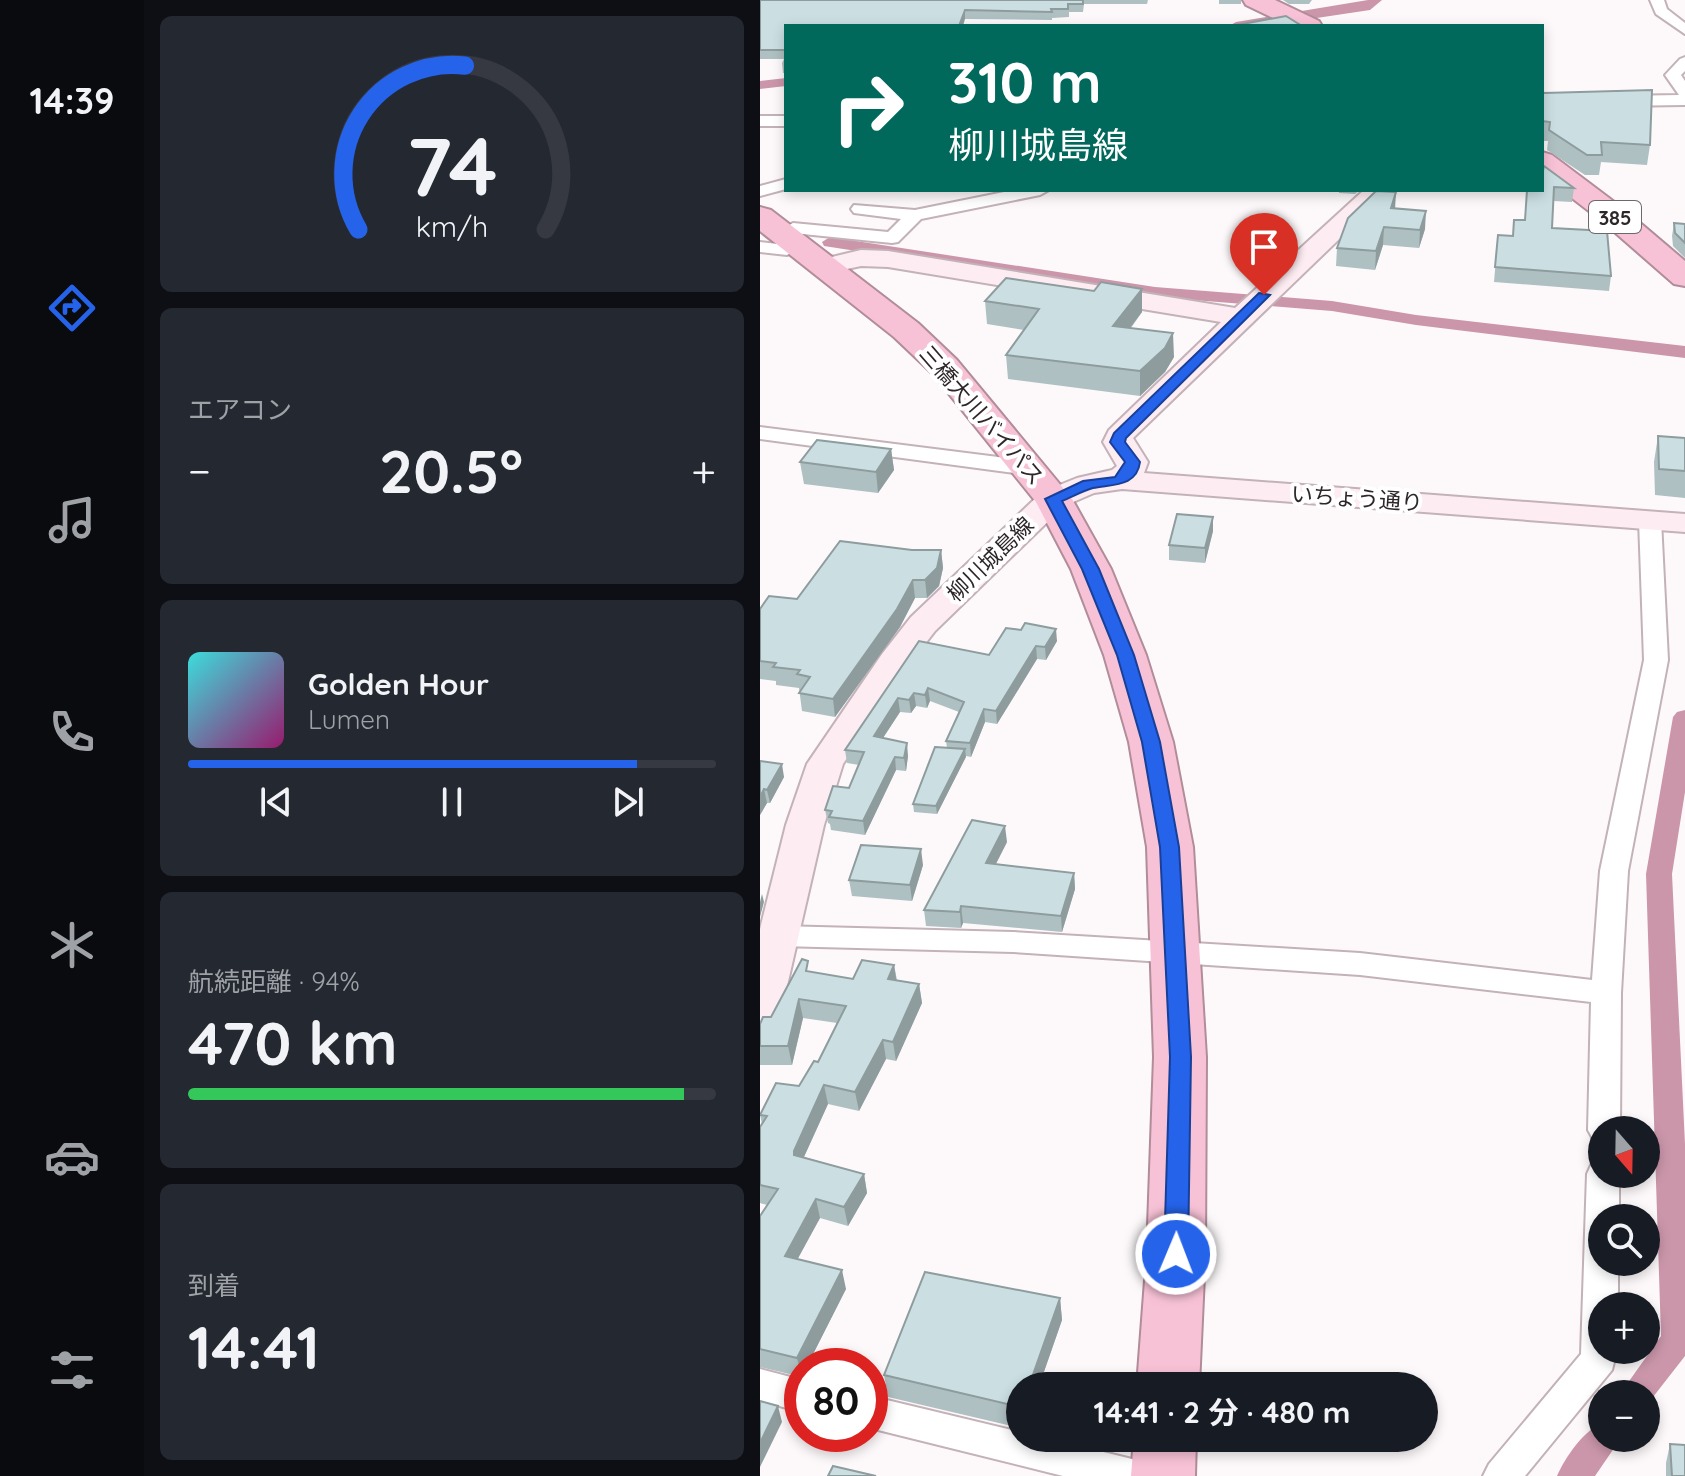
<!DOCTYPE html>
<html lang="ja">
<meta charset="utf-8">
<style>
body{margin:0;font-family:Quicksand,"Noto Sans JP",sans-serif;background:#242831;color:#f1f3f6;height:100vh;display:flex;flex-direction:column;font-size:30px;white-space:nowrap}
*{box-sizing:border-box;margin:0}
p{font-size:26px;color:#9ea1a6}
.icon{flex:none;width:44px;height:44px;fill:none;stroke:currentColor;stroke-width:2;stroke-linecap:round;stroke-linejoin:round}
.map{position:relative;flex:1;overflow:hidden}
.side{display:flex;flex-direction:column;gap:16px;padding:16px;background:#0d0f14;width:616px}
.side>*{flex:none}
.hud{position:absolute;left:24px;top:24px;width:760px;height:168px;border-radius:0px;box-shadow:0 4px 12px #0003;background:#00695c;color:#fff;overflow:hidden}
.needle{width:52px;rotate:160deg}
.fabs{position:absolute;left:828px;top:1116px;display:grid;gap:16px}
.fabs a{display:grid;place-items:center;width:72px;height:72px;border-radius:50%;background:#171b24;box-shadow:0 4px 12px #0003;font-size:40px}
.speed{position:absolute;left:24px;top:1348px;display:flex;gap:16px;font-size:40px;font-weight:700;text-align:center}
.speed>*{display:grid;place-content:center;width:104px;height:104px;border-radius:50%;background:#171b24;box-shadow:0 4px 12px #0003;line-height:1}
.speed .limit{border:12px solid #d22;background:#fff;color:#111}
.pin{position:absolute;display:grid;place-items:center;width:68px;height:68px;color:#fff;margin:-82px -34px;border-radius:50% 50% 50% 0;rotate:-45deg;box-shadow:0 0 8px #0007}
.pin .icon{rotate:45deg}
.me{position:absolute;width:88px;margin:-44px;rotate:1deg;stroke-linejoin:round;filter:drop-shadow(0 0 6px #0008)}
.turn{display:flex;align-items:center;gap:28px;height:168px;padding:0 32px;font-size:36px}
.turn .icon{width:104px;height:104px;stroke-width:2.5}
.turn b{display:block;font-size:56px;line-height:68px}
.big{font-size:60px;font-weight:700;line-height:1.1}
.side .widget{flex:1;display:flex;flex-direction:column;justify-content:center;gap:12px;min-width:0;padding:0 28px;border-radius:12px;background:#242831}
.side .dial{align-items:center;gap:0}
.dial svg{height:208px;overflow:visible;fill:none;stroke:#363941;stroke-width:7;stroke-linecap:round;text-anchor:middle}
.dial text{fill:#f1f3f6;stroke:none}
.song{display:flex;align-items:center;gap:24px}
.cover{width:96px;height:96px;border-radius:12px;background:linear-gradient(135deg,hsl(180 70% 55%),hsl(320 70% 35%))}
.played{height:8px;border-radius:4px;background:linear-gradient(90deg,#2563eb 85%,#363941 85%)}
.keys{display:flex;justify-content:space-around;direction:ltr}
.heat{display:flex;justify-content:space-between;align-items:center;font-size:44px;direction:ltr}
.charge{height:12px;border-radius:6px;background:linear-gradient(90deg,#34c759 94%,#363941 0)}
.trip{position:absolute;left:246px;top:1372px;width:432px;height:80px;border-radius:40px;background:#171b24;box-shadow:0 4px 12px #0003;font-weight:700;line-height:80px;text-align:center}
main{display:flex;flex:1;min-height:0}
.menu{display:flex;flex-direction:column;width:144px;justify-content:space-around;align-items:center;background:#090b0e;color:#9ea1a6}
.menu .icon{width:56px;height:56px}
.menu .current{color:#2563eb}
.menu b{font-size:36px;color:#f1f3f6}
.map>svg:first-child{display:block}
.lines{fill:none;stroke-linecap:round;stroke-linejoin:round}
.canal{fill:#cb96aa;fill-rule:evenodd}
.street-casing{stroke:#c3b2b8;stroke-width:4}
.secondary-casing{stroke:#c3b2b8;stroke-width:4}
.highway-casing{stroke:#b18c99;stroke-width:4}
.street{fill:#fff;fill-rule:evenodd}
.secondary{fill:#fdedf3;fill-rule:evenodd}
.highway{fill:#f8c2d6;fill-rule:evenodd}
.wall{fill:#afc0c2}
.shaded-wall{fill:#8e9c9e}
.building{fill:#cbdfe2;stroke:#8e9c9e;stroke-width:2}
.route{fill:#2563eb;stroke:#184099;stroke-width:2}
.labels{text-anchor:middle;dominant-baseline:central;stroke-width:8;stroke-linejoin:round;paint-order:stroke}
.shield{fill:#fff;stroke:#6d6869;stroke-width:2}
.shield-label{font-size:20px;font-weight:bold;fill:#2e2729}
.street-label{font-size:22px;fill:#2e2729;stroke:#fff}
</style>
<main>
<nav class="menu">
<b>14:39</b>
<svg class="icon current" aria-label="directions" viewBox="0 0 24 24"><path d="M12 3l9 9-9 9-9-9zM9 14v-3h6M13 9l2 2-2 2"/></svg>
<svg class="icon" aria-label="music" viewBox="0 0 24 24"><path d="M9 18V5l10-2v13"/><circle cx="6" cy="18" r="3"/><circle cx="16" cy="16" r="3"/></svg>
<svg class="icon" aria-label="phone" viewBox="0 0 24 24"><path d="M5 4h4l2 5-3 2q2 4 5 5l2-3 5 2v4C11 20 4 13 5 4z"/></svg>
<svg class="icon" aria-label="climate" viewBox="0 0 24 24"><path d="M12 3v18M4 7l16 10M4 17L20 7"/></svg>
<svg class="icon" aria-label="car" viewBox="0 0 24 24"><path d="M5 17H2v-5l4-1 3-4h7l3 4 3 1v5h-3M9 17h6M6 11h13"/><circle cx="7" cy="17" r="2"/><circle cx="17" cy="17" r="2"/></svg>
<svg class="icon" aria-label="filters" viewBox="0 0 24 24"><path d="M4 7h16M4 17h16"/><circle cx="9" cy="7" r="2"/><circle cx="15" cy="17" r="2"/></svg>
</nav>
<section class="side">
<div class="widget dial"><svg viewBox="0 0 100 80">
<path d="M14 69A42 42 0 1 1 86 69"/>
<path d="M14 69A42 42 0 0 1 55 6" stroke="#2563eb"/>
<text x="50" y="56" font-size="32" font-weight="700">74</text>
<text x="50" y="72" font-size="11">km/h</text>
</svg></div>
<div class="widget"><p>エアコン</p>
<div class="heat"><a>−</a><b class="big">20.5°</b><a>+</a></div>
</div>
<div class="widget">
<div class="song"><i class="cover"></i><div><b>Golden Hour</b><p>Lumen</p></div></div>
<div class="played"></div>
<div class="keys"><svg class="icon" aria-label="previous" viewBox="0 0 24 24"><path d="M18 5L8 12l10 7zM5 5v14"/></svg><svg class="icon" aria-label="pause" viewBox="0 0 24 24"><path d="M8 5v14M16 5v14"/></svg><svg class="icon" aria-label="next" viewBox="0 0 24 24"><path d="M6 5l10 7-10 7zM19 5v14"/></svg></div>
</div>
<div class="widget"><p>航続距離 · 94%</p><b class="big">470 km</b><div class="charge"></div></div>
<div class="widget"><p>到着</p><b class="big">14:41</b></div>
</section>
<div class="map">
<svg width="925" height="1476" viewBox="0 0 925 1476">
<rect width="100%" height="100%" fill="#fdf9fb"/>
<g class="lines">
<g class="canal">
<polygon points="608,0 622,0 610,10 503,26 469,26 476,22"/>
<polygon points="26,78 26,86 0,89 0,81"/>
<polygon points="70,237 395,287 572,301 656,315 925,346 925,358 656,325 572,311 395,297 64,246 62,242"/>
<polygon points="925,710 925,792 912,874 925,1144 925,1356 886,1406 886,1394 860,1394 901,1336 886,874 913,717 917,712"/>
<path d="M 842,1423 L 842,1438 L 861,1438 L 835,1476 L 797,1476 C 805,1458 823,1431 842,1423 Z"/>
</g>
<defs>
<g id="street">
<polygon points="890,0 904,0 907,9 925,23 925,34 896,14"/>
<polygon points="925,57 925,71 921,75 925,81 925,105 857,106 849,101 857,96 919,95 905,75 920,59"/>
<rect x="0" y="116" width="26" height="10"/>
<polygon points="26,179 26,189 0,196 0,186"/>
<polygon points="254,190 289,190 280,195 161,219 138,242 132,243 33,233 24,228 33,223 128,232 141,219 94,213 91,209 94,205 155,210"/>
<polygon points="0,242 27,245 36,250 27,255 0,252"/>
<polygon points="0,427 269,461 280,468 269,475 0,439"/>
<polygon points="890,513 898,515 901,520 908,660 868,871 861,993 860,1130 842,1130 842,1142 833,1139 828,1130 831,1002 600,975 253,952 19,946 9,943 4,936 9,929 19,926 253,932 600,953 832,980 840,871 884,660 879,520 882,515"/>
<polygon points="842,1161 842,1174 859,1174 859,1218 842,1218 842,1262 858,1262 858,1306 842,1306 842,1350 857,1350 852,1370 765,1476 723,1476 729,1464 821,1354 827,1174 831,1165"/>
<polygon points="0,1369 42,1380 42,1412 0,1401"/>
<polygon points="110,1396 260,1432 260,1438 286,1438 372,1459 385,1464 391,1476 303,1476 110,1428"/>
</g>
<polygon id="secondary" points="604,190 630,190 373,438 388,462 384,473 925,514 925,532 362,489 334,493 304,506 175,631 148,666 83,764 64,825 21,1012 15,1023 0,1027 0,929 26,825 47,764 122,654 151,617 282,492 317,478 352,470 357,466 343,442 349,430 461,322 128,267 101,266 64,274 55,271 51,266 55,261 101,250 128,251 475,308"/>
<g id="highway">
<polygon points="483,0 515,0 559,21 562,26 530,26 486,5"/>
<polygon points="782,152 792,155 865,210 925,261 925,286 914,284 843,222 782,175"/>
<polygon points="0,207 11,210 158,323 197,360 312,499 351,569 386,655 413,742 433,847 446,1057 445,1254 439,1386 377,1386 387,1254 394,1057 387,847 369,742 344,655 311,569 276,502 173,374 134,337 0,231"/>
<polygon points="374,1438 436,1438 435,1476 371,1476"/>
</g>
</defs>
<use href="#street" class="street-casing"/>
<use href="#secondary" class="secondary-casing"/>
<use href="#highway" class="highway-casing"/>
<use href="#street" class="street"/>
<use href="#secondary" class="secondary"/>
<use href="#highway" class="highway"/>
</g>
<g class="wall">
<polygon points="0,0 388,0 387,4 324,4 323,12 309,12 309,17 292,18 292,20 205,19 26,26 26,73 23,73 22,63 24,59 0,59"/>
<rect x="459" y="0" width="22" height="4"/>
<polygon points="523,0 552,0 549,4 529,4"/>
<polygon points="782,90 784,93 890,145 887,165 841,162 839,175 825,175 787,150 788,141 782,141"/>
<polygon points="782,175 814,188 812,202 793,201 792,228 851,276 849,291 734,282 738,235 752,236 764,220"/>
<polygon points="579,190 600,190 595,194 579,193"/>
<polygon points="635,209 665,229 659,248 623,245 615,270 576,266 577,248"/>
<polygon points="914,223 925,224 925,258 913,246 912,236"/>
<polygon points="382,289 382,312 371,328 414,357 405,372 380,396 248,379 246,355 264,330 227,324 225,301 334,291"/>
<polygon points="898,436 925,438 925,498 895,495 894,462"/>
<polygon points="131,449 134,470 118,493 44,484 40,462"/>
<polygon points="453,517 453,531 445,563 409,560 409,545"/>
<polygon points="152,550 181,550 183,568 179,586 167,598 155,598 140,627 75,717 42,711 39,688 16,685 16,681 0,679 0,609 37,599"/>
<polygon points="159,641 229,655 297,641 286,660 277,659 237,724 225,722 211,757 206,756 177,814 154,812 153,804 187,748 186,741 199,712 170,701 167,708 156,706 151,713 140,712 123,738 148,756 146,771 136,770 105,835 71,830 70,824 68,823 65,810 89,788 99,765 87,763 85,750"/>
<polygon points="0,761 24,777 10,803 7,803 0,815"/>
<polygon points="247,842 236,864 314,873 315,889 302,932 203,923 201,928 166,926 164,910"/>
<polygon points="163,865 152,901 92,896 89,880"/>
<polygon points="134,965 137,980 159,984 162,1003 136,1061 126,1059 99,1111 68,1104 44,1157 104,1174 107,1193 88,1226 60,1218 37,1259 86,1289 47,1366 42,1366 42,1377 0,1367 0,1216 7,1205 0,1203 0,1127 2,1124 0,1115 39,1086 58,1062 77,1023 43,1018 32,1065 0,1065 0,1024 11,1017 50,972 93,979"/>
<polygon points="300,1298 302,1320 279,1386 260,1386 260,1428 128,1397 124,1375"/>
<polygon points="910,1444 925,1476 906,1476 906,1463"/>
</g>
<g class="shaded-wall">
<polygon points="205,10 205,19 203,26 199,26"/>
<polygon points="636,192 635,210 631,208"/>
<polygon points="666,211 665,229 659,248 660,230"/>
<polygon points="624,227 623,245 615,270 616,251"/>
<polygon points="382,289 382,312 354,349 353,326"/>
<polygon points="413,333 414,357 405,372 380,396 380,371"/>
<polygon points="131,449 134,470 118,493 116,472"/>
<polygon points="453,517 453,531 445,563 445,548"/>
<polygon points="181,550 183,568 179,586 167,598 165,580"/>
<polygon points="153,580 155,598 140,627 75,717 73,699"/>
<polygon points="296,629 297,641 286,660 285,647"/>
<polygon points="276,646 277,659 237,724 236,711"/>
<polygon points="168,688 170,701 167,708 165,695"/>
<polygon points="154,693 156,706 151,713 149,700"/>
<polygon points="138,698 140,712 115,750 114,736"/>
<polygon points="224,709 225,722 211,757 210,743"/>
<polygon points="147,743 148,756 146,771 144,758"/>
<polygon points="205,749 206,757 177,814 176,806"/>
<polygon points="135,757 136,770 105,835 103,821"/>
<polygon points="22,764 24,777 10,803 7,790"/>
<polygon points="4,789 7,803 0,815 0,797"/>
<polygon points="245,826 247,842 228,879 226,863"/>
<polygon points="161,849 163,865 152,901 150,885"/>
<polygon points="314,873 315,889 302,932 301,916"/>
<polygon points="2,894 4,902 0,917 0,902"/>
<polygon points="201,906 203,923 201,928 200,912"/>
<polygon points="134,965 137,984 128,979"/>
<polygon points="159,984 162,1003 136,1061 133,1042"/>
<polygon points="39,999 43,1018 32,1065 28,1046"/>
<polygon points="123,1040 126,1059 99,1111 95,1092"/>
<polygon points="64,1085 68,1104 38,1170 34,1151"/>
<polygon points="104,1174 107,1193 88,1226 84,1207"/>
<polygon points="56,1199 60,1218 29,1275 25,1256"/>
<polygon points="82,1270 86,1289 47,1366 42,1366 42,1377 37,1358"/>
<polygon points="300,1298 302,1320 279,1386 269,1386"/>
<polygon points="18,1406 22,1422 0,1467 0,1443"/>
</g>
<g class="building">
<polygon points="0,0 323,0 323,4 308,4 308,9 291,9 292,12 205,10 199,26 26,26 26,50 0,50"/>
<polygon points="526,16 542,26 472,26"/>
<polygon points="782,90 784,93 892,90 890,145 841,142 842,155 827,155 789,130 790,122 782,121"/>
<polygon points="784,166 814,188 794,187 792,228 847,231 851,276 735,267 738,235 753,236 754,220 765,220 767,190 782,190 782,175"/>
<polygon points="616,191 636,192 631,208 666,211 660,230 624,227 616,251 577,248 588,218"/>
<polygon points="914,223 925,224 925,243 915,233"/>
<polygon points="246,278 334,291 341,282 382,289 353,326 413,333 405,348 380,371 246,355 279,309 225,301"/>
<polygon points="898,436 925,438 925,471 899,469"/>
<polygon points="57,440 131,449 116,472 40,462"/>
<polygon points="417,514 453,517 445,548 409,545"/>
<polygon points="80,541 152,550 181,550 177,568 165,580 153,580 137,609 73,699 39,693 50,677 37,674 40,670 13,667 16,663 0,661 0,609 9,596 37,599"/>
<polygon points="265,623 296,629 285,647 276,646 236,711 224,709 210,743 186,741 204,702 168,688 165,695 154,693 149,700 138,698 114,736 147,743 144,758 135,757 103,821 69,817 72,811 65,810 73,786 89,788 104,752 85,750 159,641 229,655 246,628 261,630"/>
<polygon points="175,747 205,749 176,806 153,804"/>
<polygon points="0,761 22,764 7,790 4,789 0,797"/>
<polygon points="212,820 245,826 226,863 314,873 301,916 201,906 200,912 164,910"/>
<polygon points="101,845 161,849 150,885 89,880"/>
<polygon points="42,959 48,961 46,971 93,979 102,960 134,965 128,979 159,984 133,1042 123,1040 95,1092 64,1085 34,1151 34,1155 104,1174 84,1207 56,1199 25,1256 82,1270 37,1358 0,1349 0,1216 18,1189 0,1185 0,1127 7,1116 0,1115 16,1083 39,1086 54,1061 58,1062 86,1006 39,999 28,1046 0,1046 0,1024 3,1017 11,1017"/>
<polygon points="165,1272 300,1298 269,1386 260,1386 260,1407 124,1375"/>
<polygon points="0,1401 18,1406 0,1443"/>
<polygon points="910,1444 925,1445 925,1476 912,1476"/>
<polygon points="73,1466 116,1476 68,1476"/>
</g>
<path class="route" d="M 499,293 L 510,295 L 366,438 L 365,442 L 380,462 C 377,487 352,484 333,488 C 322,491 312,497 302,501 L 339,569 L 374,655 L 400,742 L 419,847 L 431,1057 L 428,1254 L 424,1261 L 416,1263 L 408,1261 L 404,1254 L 410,1057 L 400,847 L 382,742 L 357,655 L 322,569 L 285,499 L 323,481 L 355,477 L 365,462 L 350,442 L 354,433 Z"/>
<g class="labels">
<rect class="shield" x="829" y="201" width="52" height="32" rx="6"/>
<g class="shield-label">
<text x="855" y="217">385</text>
</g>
<g class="street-label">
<text transform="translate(222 415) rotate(49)">三橋大川バイパス</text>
<text transform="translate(597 498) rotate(4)">いちょう通り</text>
<text transform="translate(230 559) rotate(-44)">柳川城島線</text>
</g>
</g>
</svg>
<div class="fabs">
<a><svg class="needle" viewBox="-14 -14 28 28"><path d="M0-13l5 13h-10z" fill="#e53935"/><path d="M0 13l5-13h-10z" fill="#9ea1a6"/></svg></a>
<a><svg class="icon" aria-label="search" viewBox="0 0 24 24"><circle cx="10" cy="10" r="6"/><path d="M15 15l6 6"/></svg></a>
<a>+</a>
<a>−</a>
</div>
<div class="speed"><div class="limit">80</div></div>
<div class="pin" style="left:504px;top:295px;background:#d93025"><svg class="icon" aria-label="arrive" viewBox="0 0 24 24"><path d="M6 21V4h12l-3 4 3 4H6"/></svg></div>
<svg class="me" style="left:416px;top:1254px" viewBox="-20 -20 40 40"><circle r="17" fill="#2563eb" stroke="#fff" stroke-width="3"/><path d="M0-11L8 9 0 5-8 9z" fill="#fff"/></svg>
<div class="trip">14:41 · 2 分 · 480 m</div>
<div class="hud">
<div class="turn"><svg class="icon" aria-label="right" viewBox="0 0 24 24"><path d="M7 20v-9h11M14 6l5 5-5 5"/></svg><div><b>310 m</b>柳川城島線</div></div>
</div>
</div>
</main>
